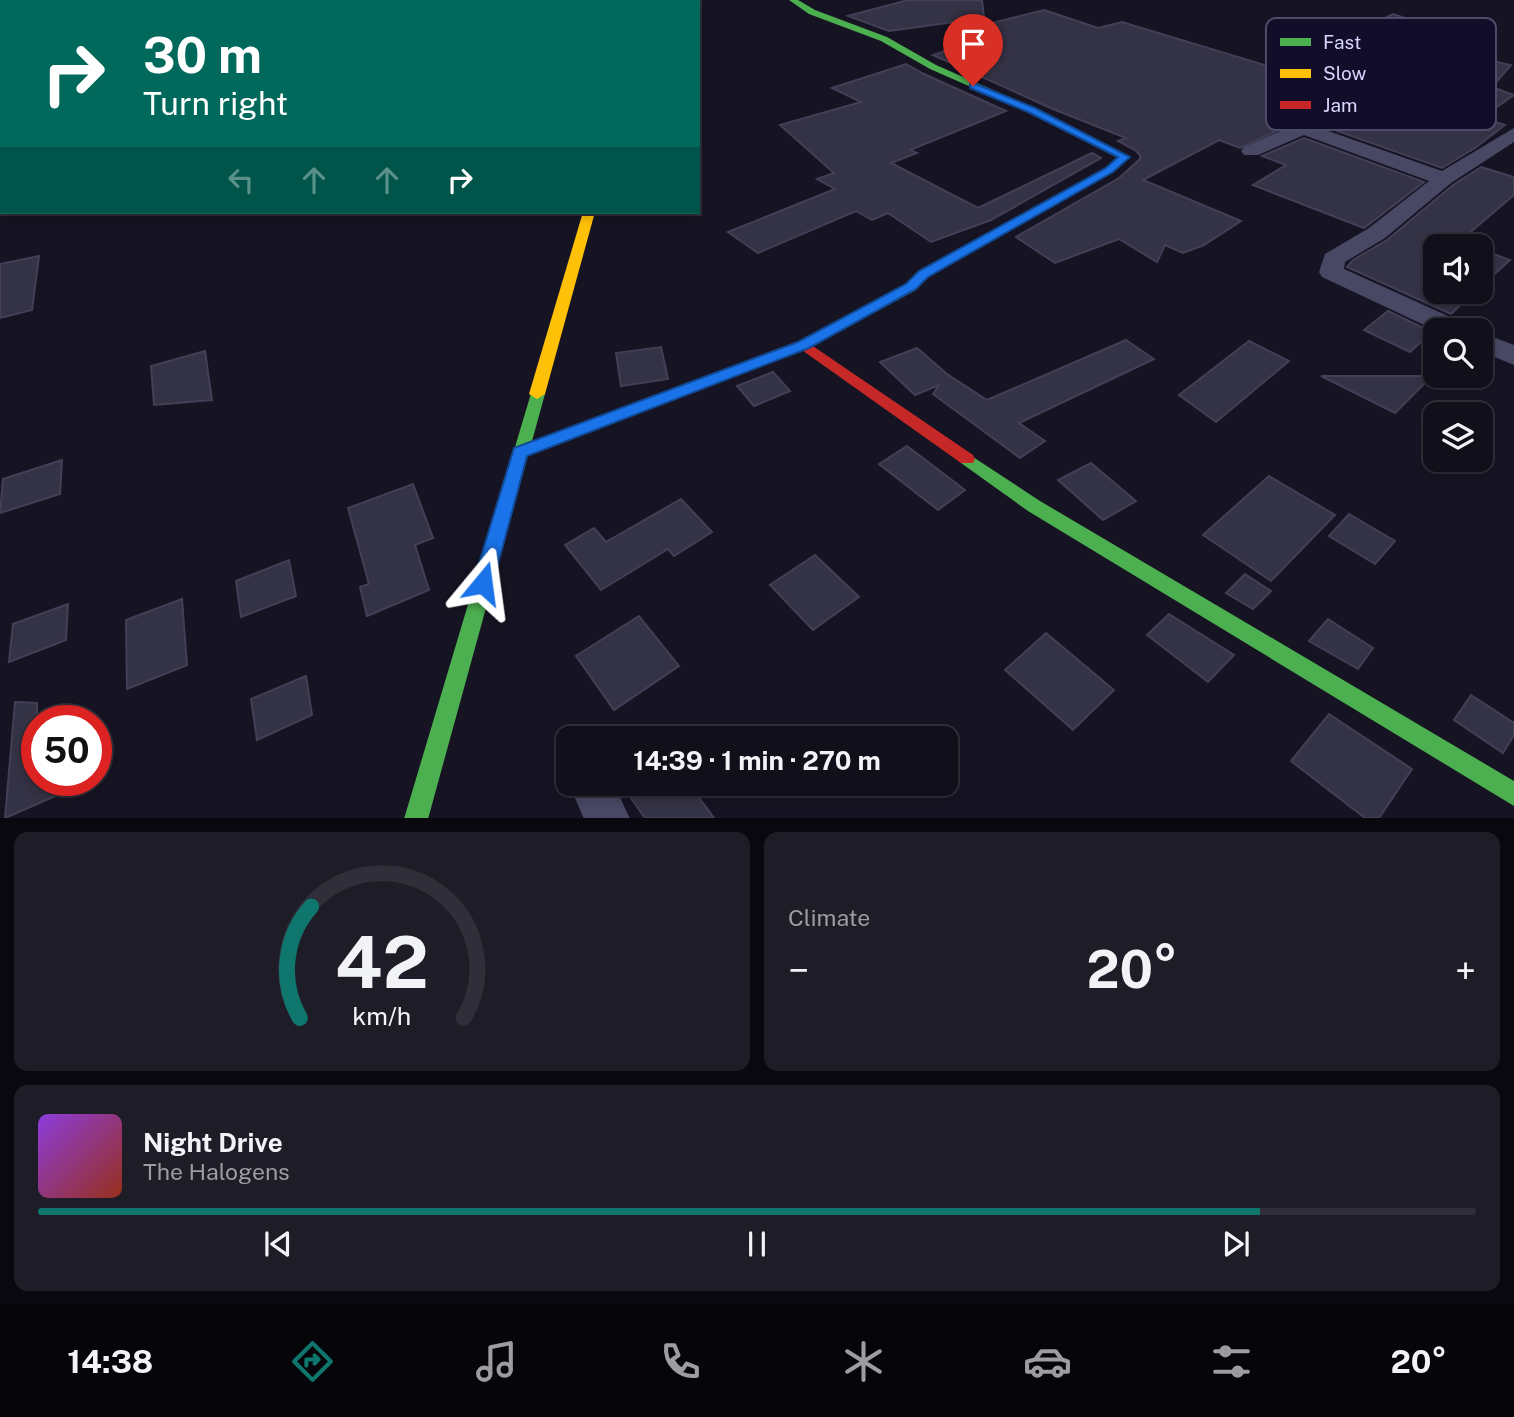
<!DOCTYPE html>
<meta charset="utf-8">
<style>
body{margin:0;font-family:"Public Sans",sans-serif;background:#1e1d27;color:#f1f3f6;height:100vh;display:flex;flex-direction:column;font-size:26px;white-space:nowrap}
*{box-sizing:border-box;margin:0}
p{font-size:23px;color:#9c9ca2}
.icon{flex:none;width:38px;height:38px;fill:none;stroke:currentColor;stroke-width:2;stroke-linecap:round;stroke-linejoin:round}
.map{position:relative;height:818px;overflow:hidden}
.sheet{display:flex;flex-direction:column;gap:14px;padding:14px;background:#09080e;flex:1}
.sheet>*{flex:none}
.hud{position:absolute;left:0px;top:0px;width:700px;height:214px;box-shadow:0 4px 10px #0003,0 0 0 2px #302f39;background:#00695c;color:#fff;overflow:hidden}
.tools{position:absolute;left:1423px;top:234px;display:grid;gap:14px}
.tools a{display:grid;place-items:center;width:70px;height:70px;border-radius:14px;background:#100f1a;box-shadow:0 4px 10px #0003,0 0 0 2px #302f39;font-size:35px}
.speed{position:absolute;left:21px;top:705px;display:flex;gap:14px;font-size:35px;font-weight:700;text-align:center}
.speed>*{display:grid;place-content:center;width:91px;height:91px;border-radius:50%;background:#100f1a;box-shadow:0 4px 10px #0003,0 0 0 2px #302f39;line-height:1}
.speed .limit{border:10px solid #d22;background:#fff;color:#111}
.pin{position:absolute;display:grid;place-items:center;width:60px;height:60px;color:#fff;margin:-72px -30px;border-radius:50% 50% 50% 0;rotate:-45deg;box-shadow:0 0 7px #0007}
.pin .icon{rotate:45deg}
.me{position:absolute;width:77px;margin:-38px;rotate:16deg;stroke-linejoin:round;filter:drop-shadow(0 0 5px #0008)}
.turn{display:flex;align-items:center;gap:24px;height:147px;padding:0 28px;font-size:32px}
.turn .icon{width:91px;height:91px;stroke-width:2.5}
.turn b{display:block;font-size:49px;line-height:60px}
.lanes{display:flex;align-items:center;height:66px;padding:0 28px;background:#0003;justify-content:center;gap:35px;direction:ltr}
.lanes .off{opacity:.35}
.big{font-size:52px;font-weight:700;line-height:1.1}
.sheet .tile{flex:1;display:flex;flex-direction:column;justify-content:center;gap:10px;min-width:0;padding:0 24px;border-radius:14px;background:#1e1d27}
.sheet .dial{align-items:center;gap:0}
.dial svg{height:182px;overflow:visible;fill:none;stroke:#302f39;stroke-width:7;stroke-linecap:round;text-anchor:middle}
.dial text{fill:#f1f3f6;stroke:none}
.song{display:flex;align-items:center;gap:21px}
.cover{width:84px;height:84px;border-radius:10px;background:linear-gradient(135deg,hsl(270 70% 55%),hsl(10 70% 35%))}
.played{height:7px;border-radius:4px;background:linear-gradient(90deg,#0f766e 85%,#302f39 85%)}
.keys{display:flex;justify-content:space-around;direction:ltr}
.heat{display:flex;justify-content:space-between;align-items:center;font-size:38px;direction:ltr}
.sheet .tiles{flex:1;display:grid;gap:14px;grid-template-columns:1fr 1fr}
.tile:last-child{grid-column:span 2}
.trip{position:absolute;left:556px;top:726px;width:402px;height:70px;border-radius:14px;background:#100f1a;box-shadow:0 4px 10px #0003,0 0 0 2px #302f39;font-weight:700;line-height:70px;text-align:center}
.dock{display:flex;height:112px;justify-content:space-around;align-items:center;background:#06060a;color:#9c9ca2}
.dock .icon{width:49px;height:49px}
.dock .current{color:#0f766e}
.dock b{font-size:32px;color:#f1f3f6}
.map>svg:first-child{display:block}
.building{fill:#343245;stroke:#423f56;stroke-width:2}
.lines{fill:none;stroke-linecap:round;stroke-linejoin:round}
.street{fill:#494864;fill-rule:evenodd}
.fast{fill:#4caf50;fill-rule:evenodd}
.slow{fill:#ffc107;fill-rule:evenodd}
.jam{fill:#c62828;fill-rule:evenodd}
.route{fill:#1a73e8;stroke:#114b97;stroke-width:2}
.key{fill:#120e29;stroke:#4e4a69;stroke-width:2}
.key-label{font-size:19px;fill:#d9d6ff}
</style>
<div class="map">
<svg width="1514" height="819" viewBox="0 0 1514 819">
<rect width="100%" height="100%" fill="#161423"/>
<g class="building">
<polygon points="908,0 982,0 984,18 889,31 848,16"/>
<polygon points="1044,10 1098,28 1122,22 1278,69 1393,14 1445,31 1406,42 1511,65 1492,87 1514,95 1481,118 1505,125 1475,148 1442,168 1323,126 1348,107 1347,103 1336,98 1295,122 1240,148 1219,140 1143,180 1241,221 1204,245 1183,253 1165,245 1157,262 1119,239 1055,263 1016,237 1119,178 1140,159 1140,155 1135,150 1118,141 1126,138 1053,109 933,55 979,39 976,27"/>
<polygon points="906,64 924,74 1006,111 910,150 917,153 891,163 978,208 1092,153 1101,158 991,220 931,242 888,213 872,220 856,211 758,253 728,232 835,189 817,179 834,173 780,125 861,102 832,88"/>
<polygon points="1304,138 1424,182 1364,228 1253,185 1286,165 1262,156"/>
<polygon points="1481,167 1514,177 1514,195 1460,241 1475,247 1435,247 1435,292 1474,292 1451,314 1347,267 1353,260 1387,240 1453,185"/>
<polygon points="1480,249 1510,260 1480,287"/>
<polygon points="39,256 32,310 0,318 0,264"/>
<polygon points="1388,311 1432,332 1410,352 1364,330"/>
<polygon points="1126,340 1154,359 1019,423 1045,441 1020,458 933,394 939,385 915,395 880,362 917,348 947,374 987,400"/>
<polygon points="1249,341 1289,361 1216,422 1179,395"/>
<polygon points="661,347 668,379 621,386 616,353"/>
<polygon points="205,351 212,400 154,405 151,366"/>
<polygon points="773,372 790,391 754,406 737,386"/>
<polygon points="1321,376 1432,376 1395,413"/>
<polygon points="907,446 965,490 938,510 879,464"/>
<polygon points="62,460 60,494 0,513 3,479"/>
<polygon points="1091,463 1136,501 1103,520 1058,480"/>
<polygon points="1269,476 1335,515 1271,581 1203,535"/>
<polygon points="413,484 433,538 415,545 429,590 367,616 360,587 369,584 348,508"/>
<polygon points="681,499 712,532 674,556 668,549 601,590 565,545 594,528 606,542"/>
<polygon points="1349,514 1395,541 1375,564 1329,536"/>
<polygon points="815,555 859,597 813,630 770,585"/>
<polygon points="289,560 296,596 241,617 236,581"/>
<polygon points="1245,574 1271,591 1253,609 1226,593"/>
<polygon points="182,599 187,665 127,689 126,620"/>
<polygon points="68,604 66,640 9,662 13,624"/>
<polygon points="1169,614 1234,655 1208,682 1147,635"/>
<polygon points="639,616 679,666 614,710 576,656"/>
<polygon points="1328,619 1373,648 1358,669 1309,641"/>
<polygon points="1046,633 1114,690 1073,730 1005,670"/>
<polygon points="306,676 312,715 257,740 251,699"/>
<polygon points="1471,695 1514,723 1514,735 1503,753 1454,720"/>
<polygon points="15,702 37,703 37,780 92,780 5,818"/>
<polygon points="1329,714 1412,769 1379,818 1365,818 1291,761"/>
<polygon points="621,784 689,784 714,818 645,818"/>
</g>
<g class="lines">
<g class="street">
<polygon points="241,0 255,0 256,2 242,2"/>
<polygon points="484,0 499,0 500,2 485,2"/>
<polygon points="1337,100 1346,105 1343,109 1317,127 1442,171 1514,128 1514,142 1451,183 1385,238 1345,262 1344,269 1468,325 1472,331 1437,331 1322,277 1319,272 1325,254 1369,228 1429,181 1304,135 1258,155 1244,155 1241,151 1244,147 1296,124"/>
<rect x="0" y="170" width="2" height="12"/>
<polygon points="1480,332 1514,345 1514,365 1480,351"/>
<polygon points="569,784 614,784 630,819 584,819"/>
</g>
<g class="fast">
<polygon points="641,0 649,0 640,2"/>
<polygon points="789,0 798,0 815,10 887,37 936,65 1034,108 1130,157 1113,172 928,277 916,290 809,348 528,455 428,819 404,819 532,390 542,390 545,394 532,441 799,342 906,284 918,271 1105,168 1118,158 1028,112 930,69 881,41 809,14"/>
<polygon points="967,453 1040,501 1514,781 1514,806 1028,511 961,463 959,459 961,455"/>
</g>
<polygon class="slow" points="583,212 595,212 545,394 537,399 529,394"/>
<polygon class="jam" points="804,340 973,455 975,459 973,463 961,463 799,348 797,345"/>
</g>
<polygon class="route" points="970,84 976,84 1035,108 1130,157 1113,172 928,277 916,289 809,348 527,456 493,583 490,589 483,591 476,589 473,583 514,448 798,342 906,284 919,271 1106,168 1118,157 1028,112 970,88"/>
<rect x="1266" y="18" width="230" height="112" rx="10" class="key"/>
<rect x="1280" y="38" width="31" height="8" fill="#4caf50"/>
<rect x="1280" y="69" width="31" height="9" fill="#ffc107"/>
<rect x="1280" y="101" width="31" height="8" fill="#c62828"/>
<g class="key-label">
<text x="1323" y="49">Fast</text>
<text x="1323" y="80">Slow</text>
<text x="1323" y="112">Jam</text>
</g>
</svg>
<div class="tools">
<a><svg class="icon" aria-label="sound" viewBox="0 0 24 24"><path d="M4 9h4l5-4v14l-5-4H4zM17 9q2 3 0 6"/></svg></a>
<a><svg class="icon" aria-label="search" viewBox="0 0 24 24"><circle cx="10" cy="10" r="6"/><path d="M15 15l6 6"/></svg></a>
<a><svg class="icon" aria-label="layers" viewBox="0 0 24 24"><path d="M12 4l9 5-9 5-9-5zM3 14l9 5 9-5"/></svg></a>
</div>
<div class="speed"><div class="limit">50</div></div>
<div class="pin" style="left:973px;top:86px;background:#d93025"><svg class="icon" aria-label="arrive" viewBox="0 0 24 24"><path d="M6 21V4h12l-3 4 3 4H6"/></svg></div>
<svg class="me" style="left:483px;top:583px" viewBox="-20 -20 40 40"><path d="M0-17L14 15 0 8-14 15z" fill="#1a73e8" stroke="#fff" stroke-width="4"/></svg>
<div class="trip">14:39 · 1 min · 270 m</div>
<div class="hud">
<div class="turn"><svg class="icon" aria-label="right" viewBox="0 0 24 24"><path d="M7 20v-9h11M14 6l5 5-5 5"/></svg><div><b>30 m</b>Turn right</div></div>
<div class="lanes"><svg class="icon off" aria-label="left" viewBox="0 0 24 24"><path d="M17 20v-9H6M10 6l-5 5 5 5"/></svg><svg class="icon off" aria-label="ahead" viewBox="0 0 24 24"><path d="M12 20V5M6 11l6-6 6 6"/></svg><svg class="icon off" aria-label="ahead" viewBox="0 0 24 24"><path d="M12 20V5M6 11l6-6 6 6"/></svg><svg class="icon" aria-label="right" viewBox="0 0 24 24"><path d="M7 20v-9h11M14 6l5 5-5 5"/></svg></div>
</div>
</div>
<section class="sheet">
<div class="tiles">
<div class="tile dial"><svg viewBox="0 0 100 80">
<path d="M14 69A42 42 0 1 1 86 69"/>
<path d="M14 69A42 42 0 0 1 19 20" stroke="#0f766e"/>
<text x="50" y="56" font-size="32" font-weight="700">42</text>
<text x="50" y="72" font-size="11">km/h</text>
</svg></div>
<div class="tile"><p>Climate</p>
<div class="heat"><a>−</a><b class="big">20°</b><a>+</a></div>
</div>
<div class="tile">
<div class="song"><i class="cover"></i><div><b>Night Drive</b><p>The Halogens</p></div></div>
<div class="played"></div>
<div class="keys"><svg class="icon" aria-label="previous" viewBox="0 0 24 24"><path d="M18 5L8 12l10 7zM5 5v14"/></svg><svg class="icon" aria-label="pause" viewBox="0 0 24 24"><path d="M8 5v14M16 5v14"/></svg><svg class="icon" aria-label="next" viewBox="0 0 24 24"><path d="M6 5l10 7-10 7zM19 5v14"/></svg></div>
</div>
</div>
</section>
<nav class="dock">
<b>14:38</b>
<svg class="icon current" aria-label="directions" viewBox="0 0 24 24"><path d="M12 3l9 9-9 9-9-9zM9 14v-3h6M13 9l2 2-2 2"/></svg>
<svg class="icon" aria-label="music" viewBox="0 0 24 24"><path d="M9 18V5l10-2v13"/><circle cx="6" cy="18" r="3"/><circle cx="16" cy="16" r="3"/></svg>
<svg class="icon" aria-label="phone" viewBox="0 0 24 24"><path d="M5 4h4l2 5-3 2q2 4 5 5l2-3 5 2v4C11 20 4 13 5 4z"/></svg>
<svg class="icon" aria-label="climate" viewBox="0 0 24 24"><path d="M12 3v18M4 7l16 10M4 17L20 7"/></svg>
<svg class="icon" aria-label="car" viewBox="0 0 24 24"><path d="M5 17H2v-5l4-1 3-4h7l3 4 3 1v5h-3M9 17h6M6 11h13"/><circle cx="7" cy="17" r="2"/><circle cx="17" cy="17" r="2"/></svg>
<svg class="icon" aria-label="filters" viewBox="0 0 24 24"><path d="M4 7h16M4 17h16"/><circle cx="9" cy="7" r="2"/><circle cx="15" cy="17" r="2"/></svg>
<b>20°</b>
</nav>
